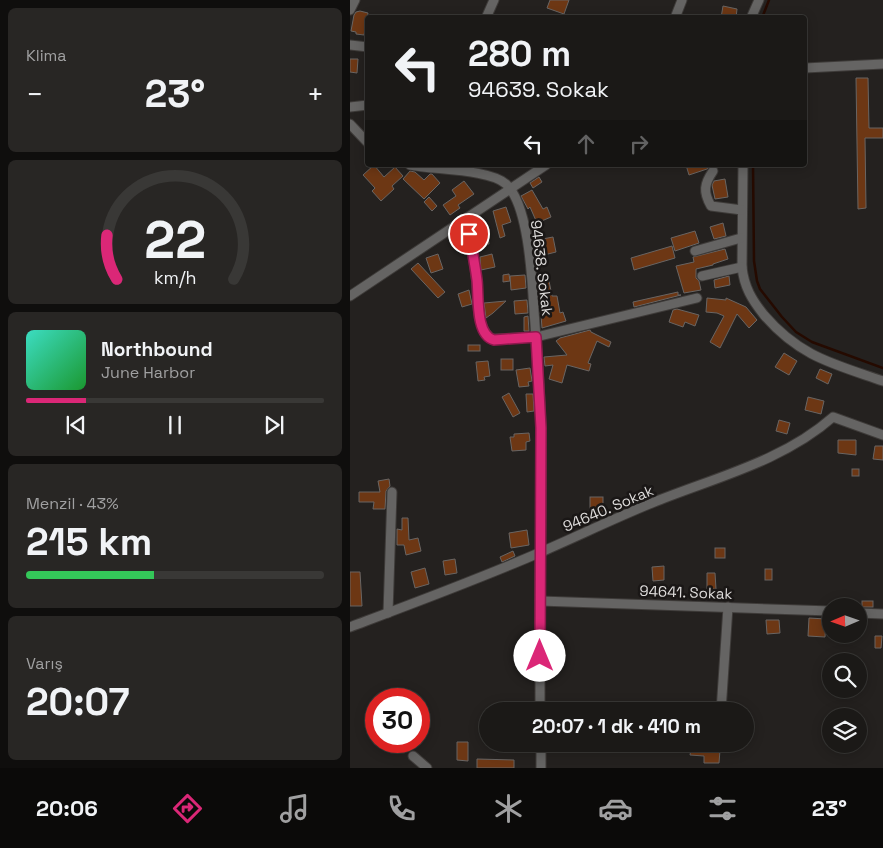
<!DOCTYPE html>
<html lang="tr">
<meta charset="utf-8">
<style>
body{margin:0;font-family:"Space Grotesk",sans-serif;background:#282624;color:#f1f3f6;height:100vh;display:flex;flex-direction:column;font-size:19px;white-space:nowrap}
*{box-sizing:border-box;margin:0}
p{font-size:16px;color:#a0a0a1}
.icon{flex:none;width:28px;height:28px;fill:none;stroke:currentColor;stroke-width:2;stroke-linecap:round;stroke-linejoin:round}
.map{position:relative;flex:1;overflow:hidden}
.side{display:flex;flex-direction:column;gap:8px;padding:8px;background:#0f0e0d;width:350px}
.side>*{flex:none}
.hud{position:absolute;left:15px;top:15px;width:442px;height:152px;border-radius:5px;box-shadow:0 2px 12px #0003,0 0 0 1px #393836;background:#1b1917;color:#f1f3f6;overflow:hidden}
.needle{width:32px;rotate:268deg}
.controls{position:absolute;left:472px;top:598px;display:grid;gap:10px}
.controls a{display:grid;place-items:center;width:45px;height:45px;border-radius:50%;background:#1b1917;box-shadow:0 2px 12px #0003,0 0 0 1px #393836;font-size:25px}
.speed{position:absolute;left:15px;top:688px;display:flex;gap:10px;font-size:25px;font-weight:700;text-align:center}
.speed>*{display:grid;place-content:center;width:65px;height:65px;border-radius:50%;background:#1b1917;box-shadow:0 2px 12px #0003,0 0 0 1px #393836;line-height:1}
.speed .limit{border:8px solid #d22;background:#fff;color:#111}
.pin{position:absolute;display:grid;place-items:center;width:42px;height:42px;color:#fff;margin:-21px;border:2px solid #fff;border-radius:50%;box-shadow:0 1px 5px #0007}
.me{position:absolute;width:55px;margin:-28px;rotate:0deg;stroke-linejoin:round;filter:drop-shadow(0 0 4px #0008)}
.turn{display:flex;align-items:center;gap:18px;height:105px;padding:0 20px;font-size:22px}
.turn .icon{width:65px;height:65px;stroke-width:2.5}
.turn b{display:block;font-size:35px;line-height:42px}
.lanes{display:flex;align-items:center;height:48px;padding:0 20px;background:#0003;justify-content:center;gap:25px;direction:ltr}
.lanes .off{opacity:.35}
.big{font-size:38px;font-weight:700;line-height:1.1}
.side .tile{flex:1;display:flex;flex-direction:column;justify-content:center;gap:8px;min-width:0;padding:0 18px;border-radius:8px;background:#282624}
.side .dial{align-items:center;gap:0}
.dial svg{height:130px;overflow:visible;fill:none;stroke:#393836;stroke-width:7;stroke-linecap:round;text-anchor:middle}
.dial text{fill:#f1f3f6;stroke:none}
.song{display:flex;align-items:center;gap:15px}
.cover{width:60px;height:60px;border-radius:8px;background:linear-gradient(135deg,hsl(170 70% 55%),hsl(130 70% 35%))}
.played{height:5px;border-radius:2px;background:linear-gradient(90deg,#db2777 20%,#393836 20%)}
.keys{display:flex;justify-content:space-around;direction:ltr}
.heat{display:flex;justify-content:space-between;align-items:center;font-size:28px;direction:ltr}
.charge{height:8px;border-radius:4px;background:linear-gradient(90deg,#34c759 43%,#393836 0)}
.trip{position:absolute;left:129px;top:702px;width:275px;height:50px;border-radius:25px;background:#1b1917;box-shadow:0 2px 12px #0003,0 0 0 1px #393836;font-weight:700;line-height:50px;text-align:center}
.tab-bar{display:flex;height:80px;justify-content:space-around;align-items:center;background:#0b0a09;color:#a0a0a1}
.tab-bar .icon{width:35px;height:35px}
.tab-bar .current{color:#db2777}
.tab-bar b{font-size:22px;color:#f1f3f6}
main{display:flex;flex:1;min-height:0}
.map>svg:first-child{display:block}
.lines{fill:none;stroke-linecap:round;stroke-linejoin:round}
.stream{stroke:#250a00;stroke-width:2.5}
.building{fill:#6d3714;stroke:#696563}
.minor-casing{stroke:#3e3b39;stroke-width:11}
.minor{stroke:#656463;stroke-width:9}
.route-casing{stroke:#8e194d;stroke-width:12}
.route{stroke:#db2777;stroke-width:9}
.labels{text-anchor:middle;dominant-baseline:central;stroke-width:5;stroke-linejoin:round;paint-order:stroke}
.street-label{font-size:15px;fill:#dedcdb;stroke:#1a1716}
</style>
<main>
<section class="side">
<div class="tile"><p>Klima</p>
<div class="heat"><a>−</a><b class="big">23°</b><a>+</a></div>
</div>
<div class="tile dial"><svg viewBox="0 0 100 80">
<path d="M14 69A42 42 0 1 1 86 69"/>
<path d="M14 69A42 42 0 0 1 8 42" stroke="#db2777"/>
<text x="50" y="56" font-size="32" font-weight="700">22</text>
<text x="50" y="72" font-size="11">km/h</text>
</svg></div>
<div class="tile">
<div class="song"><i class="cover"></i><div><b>Northbound</b><p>June Harbor</p></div></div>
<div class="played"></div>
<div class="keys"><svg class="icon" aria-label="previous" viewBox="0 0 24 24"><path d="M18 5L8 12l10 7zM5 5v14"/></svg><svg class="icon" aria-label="pause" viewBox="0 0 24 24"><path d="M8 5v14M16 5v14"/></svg><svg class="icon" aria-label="next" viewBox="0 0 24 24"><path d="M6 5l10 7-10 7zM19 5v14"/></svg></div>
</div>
<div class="tile"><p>Menzil · 43%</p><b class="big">215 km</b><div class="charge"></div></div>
<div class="tile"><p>Varış</p><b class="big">20:07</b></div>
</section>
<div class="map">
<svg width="533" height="768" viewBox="0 0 533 768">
<rect width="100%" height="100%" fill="#24211f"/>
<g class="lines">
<g class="stream">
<polyline points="412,18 419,0"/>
<polyline points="403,165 404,261 407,281 410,289 432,317 446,332 462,342 533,368"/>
</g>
</g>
<g class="building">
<polygon points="200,0 219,0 214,14 197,8"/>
<polygon points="373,6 387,9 386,18 371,18"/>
<polygon points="10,11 18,13 14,35 6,34 6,32 1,31 4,15 6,12"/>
<polygon points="0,59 8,59 7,73 0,72"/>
<polygon points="506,78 518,78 519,128 533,128 533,138 515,138 516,208 508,209"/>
<polygon points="24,165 34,177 45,167 53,176 42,186 44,189 31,201 22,191 25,188 13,175"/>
<polygon points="336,165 362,165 357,169 339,175"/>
<polygon points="60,171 65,172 74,180 80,174 82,174 90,183 74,199 53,179"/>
<polygon points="189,177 192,182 183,188 180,183"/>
<polygon points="375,179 378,197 365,199 362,185 364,181"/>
<polygon points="114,181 124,194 108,205 110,208 100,215 93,205 106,196 102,190"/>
<polygon points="182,190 193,209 197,207 201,217 187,223 180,207 178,209 171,196"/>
<polygon points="79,197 87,206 82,211 74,202"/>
<polygon points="156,207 161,222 152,225 155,236 150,238 143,211"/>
<polygon points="373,223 376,236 364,239 360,227"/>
<polygon points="184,225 187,240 203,237 206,252 186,257 181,226"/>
<polygon points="137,229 139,244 128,245 125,230"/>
<polygon points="345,231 349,243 325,251 321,238"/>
<polygon points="322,246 325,258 284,270 281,258"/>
<polygon points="375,249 378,259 363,264 363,265 346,269 346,278 349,281 351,290 334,293 326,266 344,262 343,257"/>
<polygon points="88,254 93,269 81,273 76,258"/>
<polygon points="142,254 145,267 131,270 130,257"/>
<polygon points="68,263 95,292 88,298 61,269"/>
<polygon points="159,274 160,281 153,282 153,275"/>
<polygon points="175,275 176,288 161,290 160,276"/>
<polygon points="379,276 380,285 365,288 364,280"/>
<polygon points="199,281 202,296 207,296 210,313 213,312 216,321 192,328 191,315 195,315 189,283"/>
<polygon points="119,290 122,304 112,307 108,294"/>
<polygon points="328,292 328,295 331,295 284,307 283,302"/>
<polygon points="357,298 376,300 376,298 396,307 407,320 399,328 387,314 370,348 360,342 374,316 367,313 356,312"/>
<polygon points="177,300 178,313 165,314 164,301"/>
<polygon points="156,301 143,313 136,318 134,303"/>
<polygon points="327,309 349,315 345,326 335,322 333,327 319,322 323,310"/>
<polygon points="178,316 179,331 174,331 174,317"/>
<polygon points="240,330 241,332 261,342 259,347 247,341 238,363 241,364 239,371 217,365 212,383 199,379 203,365 195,366 194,357 217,355 206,341 210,338"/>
<rect x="118" y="345" width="12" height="6"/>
<polygon points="434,353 447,361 439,375 425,367"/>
<rect x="151" y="359" width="12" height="11"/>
<polygon points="138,361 140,376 134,377 135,380 128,381 126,362"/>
<polygon points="180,368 182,381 178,382 179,386 169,387 166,370"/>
<polygon points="470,369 482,374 478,384 466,378"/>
<polygon points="159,393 170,413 163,417 152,397"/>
<polygon points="176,394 183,394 184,411 177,412"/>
<polygon points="458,397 474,401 471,414 455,410"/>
<polygon points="429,420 440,423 437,434 426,431"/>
<polygon points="179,433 180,441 176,442 176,450 162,451 160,437 164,437 164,434"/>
<polygon points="488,440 506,440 506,455 488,453"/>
<polygon points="525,446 533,446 533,460 523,459"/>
<rect x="502" y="469" width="7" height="7"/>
<polygon points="39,479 40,486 36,491 35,509 23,509 24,502 9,502 9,492 30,492 28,481"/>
<rect x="240" y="497" width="13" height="15"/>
<polygon points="52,518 58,518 59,540 68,538 71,551 56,555 54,545 47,545 47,529 52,530"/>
<polygon points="177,530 179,545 161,548 159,533"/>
<rect x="365" y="548" width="10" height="10"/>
<polygon points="163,551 165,556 152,562 150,557"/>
<polygon points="105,559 107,573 95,575 93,561"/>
<polygon points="314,566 314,580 303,581 302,567"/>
<polygon points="75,568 79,584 65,588 61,572"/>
<rect x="415" y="569" width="7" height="11"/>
<polygon points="0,572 10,572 12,606 0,606"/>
<polygon points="357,573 365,573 366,589 357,589"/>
<rect x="512" y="601" width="11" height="6"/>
<polygon points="459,618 476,619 475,637 458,636"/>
<polygon points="416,620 429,620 430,633 417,634"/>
<polygon points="525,636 532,636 531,648 525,648"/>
<polygon points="107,742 118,742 118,761 107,760"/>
<polygon points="341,749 370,750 369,763 354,763 354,756 340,755"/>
<polygon points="127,759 164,760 164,768 127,768"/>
</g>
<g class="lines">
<defs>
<g id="minor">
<polyline points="0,10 5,0"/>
<polyline points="136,18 144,0"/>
<polyline points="325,18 332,0"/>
<polyline points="401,18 409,0"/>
<polyline points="0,45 18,47"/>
<polyline points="455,68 533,64"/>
<polyline points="0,107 18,105"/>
<polyline points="0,124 18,143"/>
<path d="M 60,165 C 83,170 140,169 156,184 C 179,205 182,280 184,311 C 187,350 190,389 191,428 C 192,477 191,526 190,575 C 190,621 190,666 190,711"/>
<path d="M 393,165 L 392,267 C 394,287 402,300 414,315 C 450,357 484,364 533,381"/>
<path d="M 363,171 C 354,184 353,192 361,206 L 392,210"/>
<path d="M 116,219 C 120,238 124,258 126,277 C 129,297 124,324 141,339 L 186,337 L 347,298"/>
<polyline points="345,251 391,238"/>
<polyline points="352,276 392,267"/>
<polyline points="0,296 196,165"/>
<polyline points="190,601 481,611"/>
<polyline points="38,613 42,492"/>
<polyline points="509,613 533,614"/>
<path d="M 0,627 C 64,603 129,579 191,552 C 228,536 265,518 302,503 C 363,478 432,462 483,417 L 533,435"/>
<polyline points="371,711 378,607"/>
<polyline points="191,744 191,768"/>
<polyline points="63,756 77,768"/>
</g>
</defs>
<use href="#minor" class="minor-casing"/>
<use href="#minor" class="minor"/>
</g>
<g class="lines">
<defs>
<path id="route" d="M 119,234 C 122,249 125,265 127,280 C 129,296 125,335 144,340 L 186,337 L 191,428 L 190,656"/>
</defs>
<use href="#route" class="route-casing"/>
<use href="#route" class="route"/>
</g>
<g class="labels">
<g class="street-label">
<text transform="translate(192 268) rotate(83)">94638. Sokak</text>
<text transform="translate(258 508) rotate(-23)">94640. Sokak</text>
<text transform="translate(336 592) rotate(2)">94641. Sokak</text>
</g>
</g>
</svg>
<div class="controls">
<a><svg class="needle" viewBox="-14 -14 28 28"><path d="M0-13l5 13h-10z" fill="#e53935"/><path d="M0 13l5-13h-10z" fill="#a0a0a1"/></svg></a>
<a><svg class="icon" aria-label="search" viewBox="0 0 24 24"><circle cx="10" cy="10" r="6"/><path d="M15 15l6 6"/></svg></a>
<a><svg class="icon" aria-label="layers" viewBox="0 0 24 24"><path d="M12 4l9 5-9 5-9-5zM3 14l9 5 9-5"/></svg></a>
</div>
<div class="speed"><div class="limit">30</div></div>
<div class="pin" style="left:119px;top:234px;background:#d93025"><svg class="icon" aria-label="arrive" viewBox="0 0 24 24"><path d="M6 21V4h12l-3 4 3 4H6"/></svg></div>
<svg class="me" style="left:190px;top:656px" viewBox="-20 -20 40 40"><circle r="19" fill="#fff"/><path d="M0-13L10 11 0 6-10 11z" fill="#db2777"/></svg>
<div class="trip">20:07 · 1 dk · 410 m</div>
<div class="hud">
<div class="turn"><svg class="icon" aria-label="left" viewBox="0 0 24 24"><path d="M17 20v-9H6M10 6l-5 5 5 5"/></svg><div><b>280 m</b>94639. Sokak</div></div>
<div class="lanes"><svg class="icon" aria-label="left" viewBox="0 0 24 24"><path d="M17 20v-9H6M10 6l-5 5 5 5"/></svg><svg class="icon off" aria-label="ahead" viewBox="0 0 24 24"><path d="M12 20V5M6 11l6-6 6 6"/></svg><svg class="icon off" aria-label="right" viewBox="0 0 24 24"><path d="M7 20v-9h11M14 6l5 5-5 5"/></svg></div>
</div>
</div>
</main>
<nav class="tab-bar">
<b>20:06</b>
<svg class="icon current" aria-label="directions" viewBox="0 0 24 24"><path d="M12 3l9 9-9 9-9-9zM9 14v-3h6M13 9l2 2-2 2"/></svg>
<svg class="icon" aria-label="music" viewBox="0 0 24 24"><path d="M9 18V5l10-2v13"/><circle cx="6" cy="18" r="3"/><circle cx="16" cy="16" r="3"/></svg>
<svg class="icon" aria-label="phone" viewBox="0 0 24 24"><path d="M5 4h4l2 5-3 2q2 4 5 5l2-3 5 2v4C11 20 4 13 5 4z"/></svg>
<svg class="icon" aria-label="climate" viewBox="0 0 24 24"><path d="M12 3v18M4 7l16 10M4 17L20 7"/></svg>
<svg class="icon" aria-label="car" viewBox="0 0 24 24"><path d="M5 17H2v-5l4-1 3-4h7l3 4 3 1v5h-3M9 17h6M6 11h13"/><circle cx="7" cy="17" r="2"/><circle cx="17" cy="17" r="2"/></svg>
<svg class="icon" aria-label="filters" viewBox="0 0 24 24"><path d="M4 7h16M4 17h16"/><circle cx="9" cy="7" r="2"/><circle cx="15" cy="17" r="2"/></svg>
<b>23°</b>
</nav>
